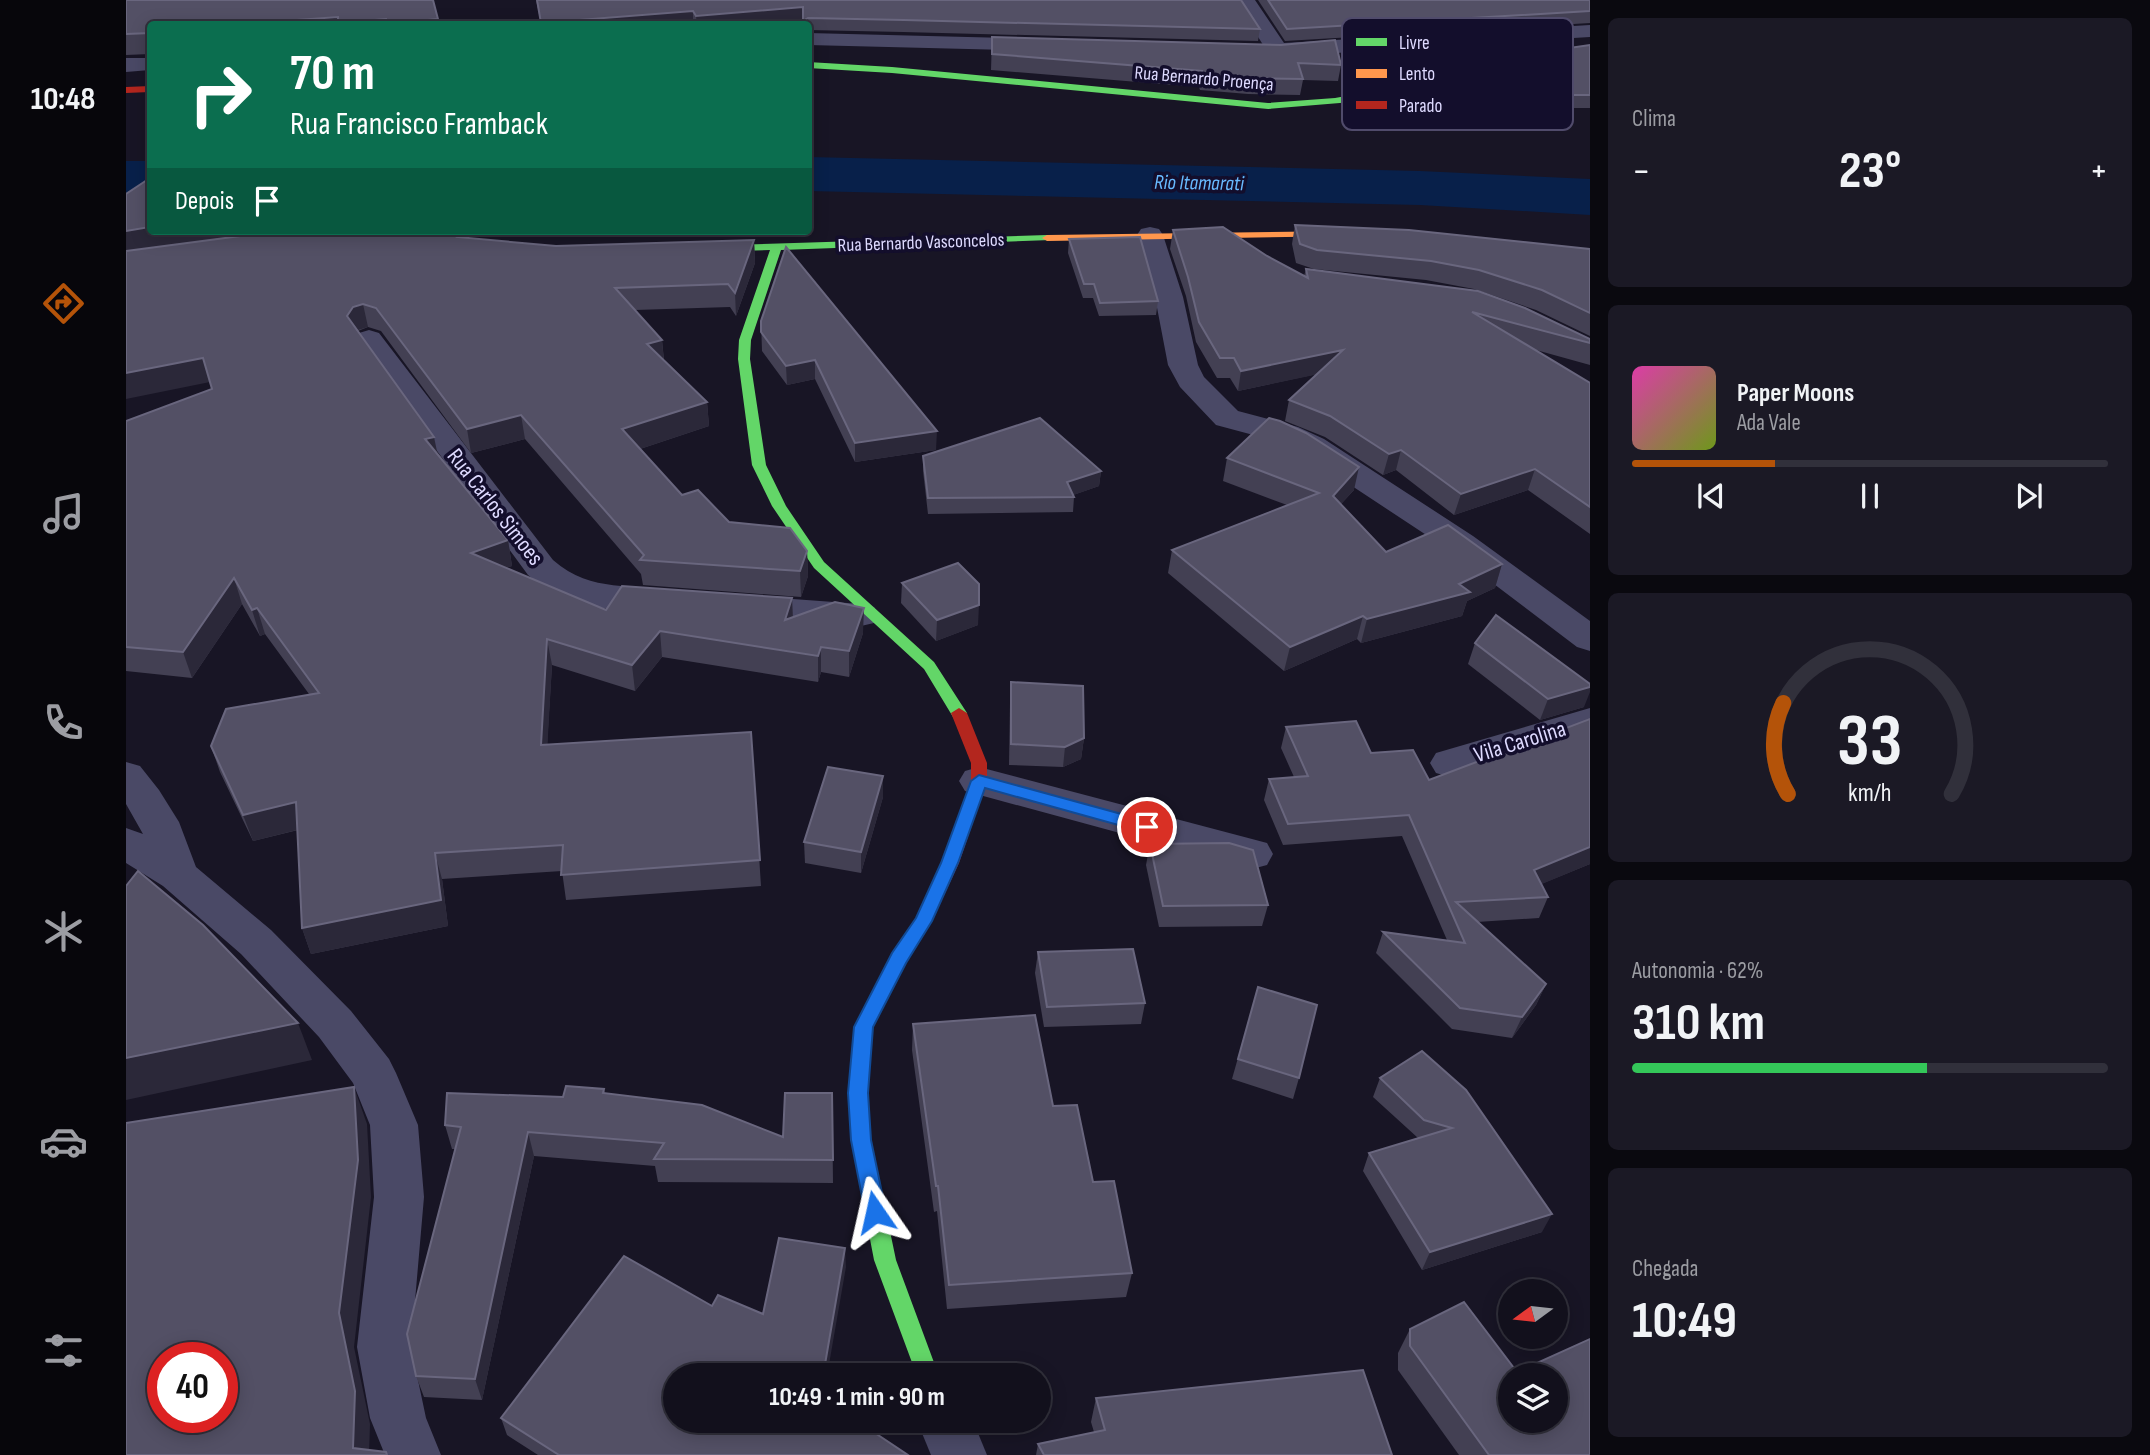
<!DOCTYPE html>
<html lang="pt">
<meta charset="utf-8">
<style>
body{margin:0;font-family:"Sofia Sans Condensed",sans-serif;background:#1b1925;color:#f1f3f6;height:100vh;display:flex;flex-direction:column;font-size:26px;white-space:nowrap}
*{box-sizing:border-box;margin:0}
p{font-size:23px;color:#9c9da3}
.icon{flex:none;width:38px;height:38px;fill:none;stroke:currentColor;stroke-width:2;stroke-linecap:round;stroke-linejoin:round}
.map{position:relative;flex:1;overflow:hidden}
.drawer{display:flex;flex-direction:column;gap:18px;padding:18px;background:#0a090f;width:560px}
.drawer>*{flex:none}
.guide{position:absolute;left:21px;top:21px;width:665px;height:214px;border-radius:7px;box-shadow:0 4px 18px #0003,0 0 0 2px #31303b;background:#0b6e4f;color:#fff;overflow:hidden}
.needle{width:46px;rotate:255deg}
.controls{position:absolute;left:1372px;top:1279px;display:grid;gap:14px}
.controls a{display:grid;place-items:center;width:70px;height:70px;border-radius:50%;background:#12101c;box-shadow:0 4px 18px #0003,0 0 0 2px #31303b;font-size:35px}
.speed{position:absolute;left:21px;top:1342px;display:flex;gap:14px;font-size:35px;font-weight:700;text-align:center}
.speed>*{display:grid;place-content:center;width:91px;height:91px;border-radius:50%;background:#12101c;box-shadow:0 4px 18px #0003,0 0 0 2px #31303b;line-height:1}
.speed .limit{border:10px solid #d22;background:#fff;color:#111}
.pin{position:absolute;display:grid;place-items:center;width:60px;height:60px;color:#fff;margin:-30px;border:4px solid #fff;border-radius:50%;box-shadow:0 2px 7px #0007}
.me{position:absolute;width:77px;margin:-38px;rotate:349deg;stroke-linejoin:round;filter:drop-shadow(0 0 5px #0008)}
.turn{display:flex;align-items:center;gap:24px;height:147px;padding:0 28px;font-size:32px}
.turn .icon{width:91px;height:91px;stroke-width:2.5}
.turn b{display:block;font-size:49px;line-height:60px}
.then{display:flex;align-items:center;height:66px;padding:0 28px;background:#0003;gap:14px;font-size:26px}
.big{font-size:52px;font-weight:700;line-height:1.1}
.drawer .widget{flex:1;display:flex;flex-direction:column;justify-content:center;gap:10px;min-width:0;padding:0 24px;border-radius:10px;background:#1b1925}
.drawer .dial{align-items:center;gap:0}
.dial svg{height:182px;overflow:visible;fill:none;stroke:#31303b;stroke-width:7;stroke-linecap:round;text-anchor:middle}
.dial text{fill:#f1f3f6;stroke:none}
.song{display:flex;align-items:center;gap:21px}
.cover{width:84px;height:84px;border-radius:10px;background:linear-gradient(135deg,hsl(320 70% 55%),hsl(80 70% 35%))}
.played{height:7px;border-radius:4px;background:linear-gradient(90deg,#b45309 30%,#31303b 30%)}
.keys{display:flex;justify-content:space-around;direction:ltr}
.heat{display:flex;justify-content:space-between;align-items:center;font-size:38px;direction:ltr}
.charge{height:10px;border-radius:5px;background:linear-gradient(90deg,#34c759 62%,#31303b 0)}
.trip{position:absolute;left:537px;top:1363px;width:388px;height:70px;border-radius:35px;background:#12101c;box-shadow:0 4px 18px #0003,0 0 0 2px #31303b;font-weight:700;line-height:70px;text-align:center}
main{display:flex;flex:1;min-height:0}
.tab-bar{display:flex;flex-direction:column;width:126px;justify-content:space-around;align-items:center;background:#07060b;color:#9c9da3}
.tab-bar .icon{width:49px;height:49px}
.tab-bar .on{color:#b45309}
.tab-bar b{font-size:32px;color:#f1f3f6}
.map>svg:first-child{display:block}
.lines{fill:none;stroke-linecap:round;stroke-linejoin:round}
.river{fill:#08204a;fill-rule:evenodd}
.street{fill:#4a4966;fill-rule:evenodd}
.fast{fill:#63d668;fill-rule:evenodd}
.slow{fill:#ff974d;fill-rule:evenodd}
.jam{fill:#b3261e;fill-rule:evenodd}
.wall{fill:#434053}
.shaded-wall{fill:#2b2839}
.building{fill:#535065;stroke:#69667e;stroke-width:2;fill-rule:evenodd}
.route{fill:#1a73e8;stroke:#114b97;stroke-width:2}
.labels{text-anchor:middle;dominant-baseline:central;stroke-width:7;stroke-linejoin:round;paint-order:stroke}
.far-street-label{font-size:19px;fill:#dedaff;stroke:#130e2c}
.far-water-label{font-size:21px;font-style:italic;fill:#68baff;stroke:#130e2c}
.street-label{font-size:23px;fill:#dedaff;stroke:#130e2c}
.key{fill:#130e2c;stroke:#504b6b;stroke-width:2}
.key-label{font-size:19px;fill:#dedaff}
</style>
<main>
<nav class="tab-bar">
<b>10:48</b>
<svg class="icon on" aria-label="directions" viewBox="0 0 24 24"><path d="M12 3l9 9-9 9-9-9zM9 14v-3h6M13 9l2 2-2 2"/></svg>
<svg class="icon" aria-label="music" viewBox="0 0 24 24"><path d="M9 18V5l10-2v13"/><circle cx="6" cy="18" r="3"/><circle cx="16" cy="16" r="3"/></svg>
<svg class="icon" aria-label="phone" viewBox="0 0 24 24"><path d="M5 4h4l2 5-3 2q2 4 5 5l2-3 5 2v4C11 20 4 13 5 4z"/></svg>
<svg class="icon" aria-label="climate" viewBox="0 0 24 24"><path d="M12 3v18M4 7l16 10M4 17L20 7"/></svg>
<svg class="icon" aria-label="car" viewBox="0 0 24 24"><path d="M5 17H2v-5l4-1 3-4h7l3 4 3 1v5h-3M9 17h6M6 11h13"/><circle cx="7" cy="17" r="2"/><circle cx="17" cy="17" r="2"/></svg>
<svg class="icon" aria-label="filters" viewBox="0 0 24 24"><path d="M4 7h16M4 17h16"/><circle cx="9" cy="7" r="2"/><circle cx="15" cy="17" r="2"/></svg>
</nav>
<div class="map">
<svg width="1464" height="1455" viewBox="0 0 1464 1455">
<rect width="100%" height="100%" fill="#181525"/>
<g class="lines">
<g class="river">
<polygon points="682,157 1294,171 1464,179 1464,215 1294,205 682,191"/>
<rect x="0" y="161" width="24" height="34"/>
</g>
<g class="street">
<polygon points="1109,0 1129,0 1158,43 1464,25 1464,37 1252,50 1318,74 1321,79 1318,84 1310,86 1223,52 1152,58 1144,56"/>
<polygon points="682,33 918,39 926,40 929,45 926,50 918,51 682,45"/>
<polygon points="0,58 24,58 24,70 0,72"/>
<polygon points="1024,227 1033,229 1037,235 1057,297 1072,365 1078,377 1112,411 1172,427 1198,439 1347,536 1464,621 1464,651 1451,647 1323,550 1176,453 1150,441 1090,425 1054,387 1042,365 1029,297 1011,235 1015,229"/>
<path d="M 243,330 L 253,333 L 427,560 C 467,595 506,581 552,593 L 557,601 L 552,609 C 509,620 435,605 402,575 L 229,339 L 233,333 Z"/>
<polygon points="613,595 735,604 748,607 753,615 748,623 735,626 613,617 600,614 595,606 600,598"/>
<polygon points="1464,708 1464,734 1324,777 1310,773 1304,763 1310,753"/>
<polygon points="0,762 14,766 33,790 53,822 70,867 145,930 225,1011 263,1059 270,1073 292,1125 298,1197 285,1347 300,1418 315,1455 259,1455 244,1418 231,1347 248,1197 244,1125 227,1083 193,1037 115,954 37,886 0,863 0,828 17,834 0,804"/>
<polygon points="853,767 1126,839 1141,843 1147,854 1141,865 1126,869 839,791 833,781 839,771"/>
<polygon points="791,1421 847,1421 861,1455 805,1455"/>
</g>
<g class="fast">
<polygon points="682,62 766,67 1142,103 1209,98 1276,86 1281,89 1226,102 1142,109 766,73 682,68"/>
<polygon points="921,235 925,236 925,240 655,250 625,340 624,359 640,465 660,506 698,562 808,662 841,713 833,718 827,717 798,669 688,568 646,506 626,465 612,359 613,340 644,250 575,252 570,249 575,246"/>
<polygon points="732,1087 739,1089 742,1095 745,1140 770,1260 813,1376 791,1376 748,1260 725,1140 722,1095 725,1089"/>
</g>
<g class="slow">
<polygon points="1464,45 1464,51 1376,64 1276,92 1271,89 1375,58"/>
<polygon points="1221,231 1225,232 1225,236 921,241 916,238 921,235"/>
</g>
<g class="jam">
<polygon points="24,86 24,92 0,93 0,87"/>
<polygon points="833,708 841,713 861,763 861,781 833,863 806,921 780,963 746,1027 742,1095 739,1101 732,1103 725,1101 722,1095 728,1027 767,953 790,918 815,863 845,781 845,763 825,713"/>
</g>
</g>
<g class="wall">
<polygon points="0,0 312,19 313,24 24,24 24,54 0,55"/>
<polygon points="410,0 1115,0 1134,29 1132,41 777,32 682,30 682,24 677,24 677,19 609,24 569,24 567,23 544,24 415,24"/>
<polygon points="1132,0 1464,0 1464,23 1159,41"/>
<polygon points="866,37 1215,65 1212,81 1177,80 1174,95 1122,94 1074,90 1073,87 865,70"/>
<polygon points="1464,45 1464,108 1425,108 1422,105 1328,107 1313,88 1316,75"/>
<polygon points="1169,225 1464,249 1464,336 1410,310 1348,289 1300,280 1188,269 1170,263 1166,244"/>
<polygon points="1047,230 1141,256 1178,276 1180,269 1464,339 1464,365 1410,350 1464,383 1464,534 1402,490 1328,515 1270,470 1257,475 1199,437 1159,421 1163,400 1191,374 1112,391 1104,378 1091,378 1070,342 1060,296 1044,249"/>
<polygon points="24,231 300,231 298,234 332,235 333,237 430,246 628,240 629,263 610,316 604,307 509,310 536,340 538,360 581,402 583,426 514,449 556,495 603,522 681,551 682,576 675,597 517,585 515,574 399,439 345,453 255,331 242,327 232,331 312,454 382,540 386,566 380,568 480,610 666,598 667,617 737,633 723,677 695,672 692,682 536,657 509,691 426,665 421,745 625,732 635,886 440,900 436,871 316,879 322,926 185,954 176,928 172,830 127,841 94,772 85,746 183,694 139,634 134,636 116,604 66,678 0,671 0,421 86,389"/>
<polygon points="943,239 1032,301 1030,315 973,316 967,298 957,298 942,253"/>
<polygon points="660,247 810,450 729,462 689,379 661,385 636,351 635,321"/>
<polygon points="797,456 975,471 973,486 947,495 948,497 947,512 802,514 797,471"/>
<polygon points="1101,458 1228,490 1215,504 1260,552 1376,564 1369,588 1341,601 1336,616 1235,643 1231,639 1158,671 1042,573 1046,550 1161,505 1097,481"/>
<polygon points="776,583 852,625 810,641 775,603"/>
<polygon points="1349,643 1458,707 1414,720 1342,664"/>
<polygon points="885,682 958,738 955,759 937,767 883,765 884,703"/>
<polygon points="1464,719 1464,864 1415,884 1422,897 1413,918 1351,922 1420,984 1410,1005 1386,1038 1326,1029 1250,953 1257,932 1321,940 1276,836 1157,845 1138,800 1143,779 1168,777 1155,748 1160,727 1245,753 1303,780"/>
<polygon points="757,776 757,797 735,873 679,863 678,842"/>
<polygon points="1024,844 1142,905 1136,926 1033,927 1020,865"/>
<polygon points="912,952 1019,1003 1015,1024 918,1027 909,973"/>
<polygon points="1132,987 1173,1078 1167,1099 1106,1079"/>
<polygon points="787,1024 927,1106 967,1182 1006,1273 1000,1297 821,1309 811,1211 808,1212 786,1050"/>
<polygon points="1296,1051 1416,1232 1296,1270 1237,1171 1243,1153 1292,1138 1247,1097 1254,1078"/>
<polygon points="478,1089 479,1093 657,1137 706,1093 707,1183 532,1182 529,1166 408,1156 356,1400 298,1397 290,1376 329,1149 326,1149 319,1125 437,1097"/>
<polygon points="720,1267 550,1376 782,1455 412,1455 381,1435 375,1418 586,1306 637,1314"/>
<polygon points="1284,1329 1391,1372 1464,1455 1333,1455 1272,1370 1272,1353"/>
<polygon points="970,1398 1266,1455 910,1455 912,1444 968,1432 965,1422"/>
</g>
<g class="shaded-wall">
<polygon points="677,7 677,19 609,24 571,24 570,16"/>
<polygon points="567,11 567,23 544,24 416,24 415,23"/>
<polygon points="212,17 260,19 312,19 313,24 113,24"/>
<polygon points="682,18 682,24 677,24 677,21"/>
<polygon points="24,227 24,231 126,231 128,236 0,254 0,231"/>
<polygon points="628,240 629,263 610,316 609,293"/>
<polygon points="237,304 242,327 232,330 221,316 227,307"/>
<polygon points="536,340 538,363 521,344"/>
<polygon points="1217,350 1212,370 1112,391 1115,371"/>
<polygon points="77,358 84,382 0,399 0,373"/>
<polygon points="689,360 689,379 661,385 660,366"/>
<polygon points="581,402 583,426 499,454 496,429"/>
<polygon points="395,415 399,439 345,453 341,429"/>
<polygon points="811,431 810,450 729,462 729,443"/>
<polygon points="308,437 313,461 299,439"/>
<polygon points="1275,450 1270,470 1257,475 1263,454"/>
<polygon points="1233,467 1228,490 1201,519 1207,496"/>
<polygon points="1409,469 1402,490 1328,515 1335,494"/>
<polygon points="975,471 973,486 939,498 941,482"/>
<polygon points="382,540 386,566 350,578 345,553"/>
<polygon points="681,551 682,576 675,597 674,571"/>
<polygon points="1376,564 1369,588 1341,601 1336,616 1235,643 1241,619 1333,584"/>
<polygon points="108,578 116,604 66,678 57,652"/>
<polygon points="666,598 667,623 659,620"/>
<polygon points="853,605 852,625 810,641 811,620"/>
<polygon points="131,608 139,634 134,636 126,610"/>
<polygon points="738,608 737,633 723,677 723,651"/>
<polygon points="1237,616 1231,639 1158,671 1164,647"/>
<polygon points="534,631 536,657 509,691 506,665"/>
<polygon points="421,639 426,665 420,771 415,745"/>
<polygon points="695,647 695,672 692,682 692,656"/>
<polygon points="1464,687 1464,692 1458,707 1414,720 1422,699"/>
<polygon points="958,738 955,759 937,767 939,747"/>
<polygon points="757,776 757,797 735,873 735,852"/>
<polygon points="170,802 179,828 127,841 117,815"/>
<polygon points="1464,847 1464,864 1399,891 1408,870"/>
<polygon points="309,853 316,879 322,926 185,954 176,928"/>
<polygon points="1420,984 1410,1005 1386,1038 1396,1017"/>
<polygon points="172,1023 186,1060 0,1100 0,1058"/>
<polygon points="228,1087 241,1124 245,1197 228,1347 244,1424 243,1455 227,1448 213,1313"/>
<polygon points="402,1132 408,1156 356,1400 349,1379"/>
<polygon points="1426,1214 1416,1232 1296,1270 1304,1252"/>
<polygon points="719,1248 720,1267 701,1376 697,1376"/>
</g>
<g class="building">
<polygon points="0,0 307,0 312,19 261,24 260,19 212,23 212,17 113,24 24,24 24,33 0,34"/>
<polygon points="411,0 1115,0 1134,29 778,20 682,18 677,21 677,7 570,16 567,11 415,23"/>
<polygon points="1142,0 1464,0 1464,11 1161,29"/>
<polygon points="866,37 1155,45 1209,40 1215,65 1172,63 1177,79 1124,78 1076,74 1076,71 866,54"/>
<polygon points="1464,45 1464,95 1428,95 1426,92 1331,94 1316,75 1381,57"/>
<polygon points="24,178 24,227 0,231 0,194"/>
<polygon points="1169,225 1283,230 1464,249 1464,313 1416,290 1353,270 1305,261 1191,250 1174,244"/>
<polygon points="1097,227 1141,256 1182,278 1180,269 1352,291 1399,308 1464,339 1464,343 1346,312 1464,383 1464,507 1409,469 1335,494 1275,450 1263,454 1204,416 1163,400 1217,350 1115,371 1108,358 1094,358 1073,322 1062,277 1047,230"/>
<polygon points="178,232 332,235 331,237 430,246 628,240 609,293 602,284 489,288 536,340 521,344 581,402 496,429 556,495 572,490 603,522 664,528 681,551 674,571 514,560 518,555 395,415 341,429 250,308 237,304 227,307 221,316 308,437 299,439 382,540 345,553 480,610 496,586 666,598 659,620 709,602 738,608 723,651 695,647 692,656 534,631 506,665 421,639 415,745 625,732 634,860 435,875 437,845 309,853 315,900 176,928 170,802 117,815 85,746 100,709 193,693 131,608 126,610 108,578 57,652 0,647 0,421 86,389 77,358 0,373 0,251 122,235"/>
<polygon points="1014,237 1032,301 974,303 968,284 958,284 943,239"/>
<polygon points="660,247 811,431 729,443 689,360 660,366 635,332 635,321"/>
<polygon points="914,418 975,471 941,482 948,497 802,498 797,456"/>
<polygon points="1143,418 1154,421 1180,433 1233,467 1207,496 1260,552 1322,525 1376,564 1333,584 1344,592 1241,619 1237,616 1164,647 1046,550 1193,493 1101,458"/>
<polygon points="832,563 853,584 853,605 811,620 776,583"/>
<polygon points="1370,615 1464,684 1464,687 1422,699 1349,643"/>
<polygon points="885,682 957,686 958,738 939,747 885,744"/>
<polygon points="1464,719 1464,847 1408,870 1422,897 1330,902 1420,984 1396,1017 1334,1008 1257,932 1339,943 1283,815 1162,824 1143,779 1182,776 1160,727 1230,721 1245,753 1287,750 1303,780"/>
<polygon points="702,767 757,776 735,852 678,842"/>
<polygon points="1103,843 1127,850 1142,905 1037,906 1024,844"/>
<polygon points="12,871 77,925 172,1023 0,1058 0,886"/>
<polygon points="1007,949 1019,1003 921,1007 912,952"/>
<polygon points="1132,987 1191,1005 1173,1078 1112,1059"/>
<polygon points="909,1015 927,1106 951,1105 967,1182 988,1181 1006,1273 823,1285 812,1186 810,1186 787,1024"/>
<polygon points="1296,1051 1340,1090 1426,1214 1304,1252 1243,1153 1326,1128 1298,1120 1254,1078"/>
<polygon points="440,1086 478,1089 477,1093 576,1105 657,1137 659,1093 706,1093 707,1160 528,1159 538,1143 402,1132 349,1379 290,1376 281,1334 335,1127 319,1125 321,1093 437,1097"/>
<path d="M 228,1087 L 232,1160 L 213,1313 L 229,1391 L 227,1448 L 260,1452 L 261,1455 L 0,1455 L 0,1123 ZM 37,1358 L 96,1358 L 96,1418 L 37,1418 Z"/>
<polygon points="653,1238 719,1248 697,1376 550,1376 550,1421 731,1421 782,1455 433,1455 375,1418 498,1256 586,1306 592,1295 637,1314"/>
<path d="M 1338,1302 L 1391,1372 L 1464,1339 L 1464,1455 L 1363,1455 L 1284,1346 L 1284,1329 ZM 1384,1376 L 1430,1376 L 1430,1421 L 1384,1421 Z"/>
<polygon points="1237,1370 1266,1455 918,1455 912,1444 979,1430 970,1398"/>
</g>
<polygon class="route" points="853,775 1021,821 1029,827 1021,833 859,788 832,863 806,921 780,963 747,1027 742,1093 745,1140 760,1212 757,1218 749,1221 742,1218 739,1212 725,1140 722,1093 728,1027 766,953 790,918 815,863 845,781"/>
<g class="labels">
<g class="far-street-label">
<text transform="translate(1078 79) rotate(5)">Rua Bernardo Proença</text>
<text transform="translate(795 243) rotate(-2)">Rua Bernardo Vasconcelos</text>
</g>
<g class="far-water-label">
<text transform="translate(1073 183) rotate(1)">Rio Itamarati</text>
</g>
<g class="street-label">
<text transform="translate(369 507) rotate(52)">Rua Carlos Simoes</text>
<text transform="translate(1394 742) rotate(-17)">Vila Carolina</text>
</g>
</g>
<rect x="1216" y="18" width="231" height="112" rx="10" class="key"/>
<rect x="1230" y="38" width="31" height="8" fill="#63d668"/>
<rect x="1230" y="69" width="31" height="9" fill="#ff974d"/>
<rect x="1230" y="101" width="31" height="8" fill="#b3261e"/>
<g class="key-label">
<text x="1273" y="49">Livre</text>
<text x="1273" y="80">Lento</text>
<text x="1273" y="112">Parado</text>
</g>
</svg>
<div class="controls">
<a><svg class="needle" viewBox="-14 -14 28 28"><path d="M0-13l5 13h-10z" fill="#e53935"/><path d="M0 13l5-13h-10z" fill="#9c9da3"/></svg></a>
<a><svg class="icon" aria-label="layers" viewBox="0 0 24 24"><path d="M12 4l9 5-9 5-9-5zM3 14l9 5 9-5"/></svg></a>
</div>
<div class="speed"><div class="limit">40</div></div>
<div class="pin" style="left:1021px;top:827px;background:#d93025"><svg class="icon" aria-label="arrive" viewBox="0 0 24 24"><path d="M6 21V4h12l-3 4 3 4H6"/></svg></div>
<svg class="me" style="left:749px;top:1212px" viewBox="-20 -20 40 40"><path d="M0-17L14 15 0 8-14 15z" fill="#1a73e8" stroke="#fff" stroke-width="4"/></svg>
<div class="trip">10:49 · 1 min · 90 m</div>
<div class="guide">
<div class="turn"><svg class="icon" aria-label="right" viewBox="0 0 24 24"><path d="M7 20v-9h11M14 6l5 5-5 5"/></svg><div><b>70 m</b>Rua Francisco Framback</div></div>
<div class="then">Depois<svg class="icon" aria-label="arrive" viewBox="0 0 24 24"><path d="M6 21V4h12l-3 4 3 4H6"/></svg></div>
</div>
</div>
<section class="drawer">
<div class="widget"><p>Clima</p>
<div class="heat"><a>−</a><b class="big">23°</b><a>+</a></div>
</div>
<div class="widget">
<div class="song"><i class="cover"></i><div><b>Paper Moons</b><p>Ada Vale</p></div></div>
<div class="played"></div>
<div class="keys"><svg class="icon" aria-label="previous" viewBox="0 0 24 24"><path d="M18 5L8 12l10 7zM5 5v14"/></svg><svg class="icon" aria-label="pause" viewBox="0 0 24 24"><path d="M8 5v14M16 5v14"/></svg><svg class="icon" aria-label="next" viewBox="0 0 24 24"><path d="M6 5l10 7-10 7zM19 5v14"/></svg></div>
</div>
<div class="widget dial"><svg viewBox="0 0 100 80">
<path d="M14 69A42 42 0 1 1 86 69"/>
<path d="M14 69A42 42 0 0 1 12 29" stroke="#b45309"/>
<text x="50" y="56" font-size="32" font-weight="700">33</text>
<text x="50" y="72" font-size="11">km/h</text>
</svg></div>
<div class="widget"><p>Autonomia · 62%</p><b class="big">310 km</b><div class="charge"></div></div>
<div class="widget"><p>Chegada</p><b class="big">10:49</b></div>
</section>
</main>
